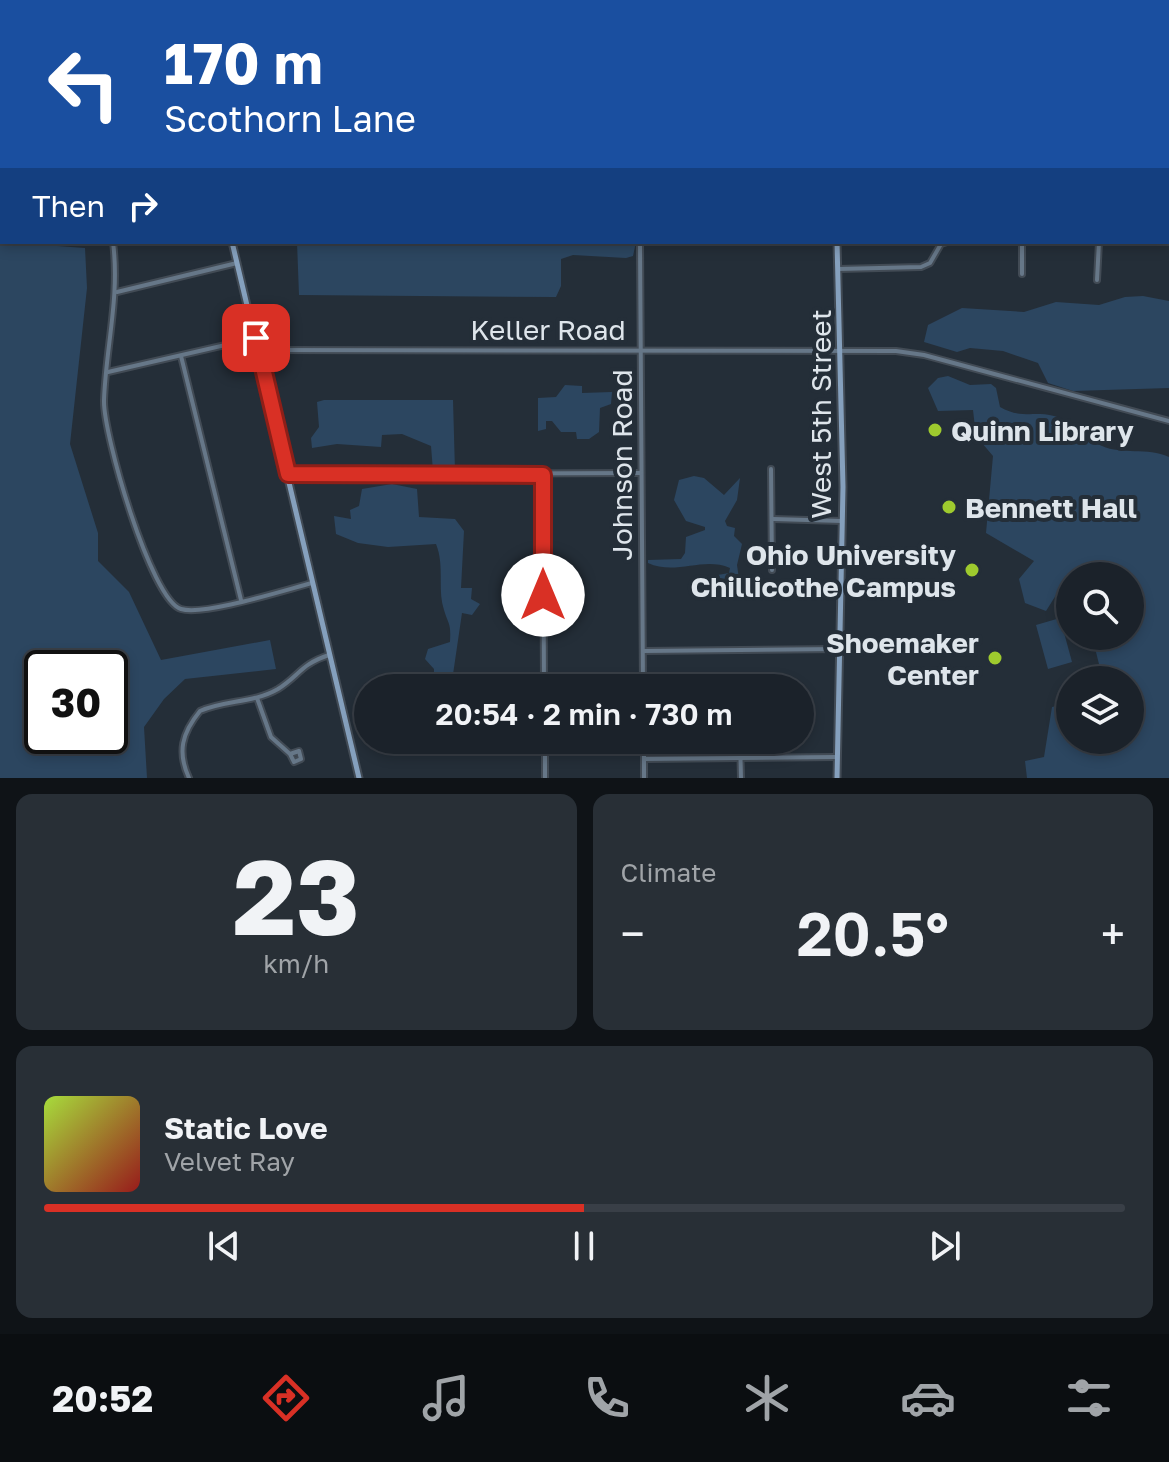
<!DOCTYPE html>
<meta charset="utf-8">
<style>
body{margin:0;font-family:"Golos Text",sans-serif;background:#282f36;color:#f1f3f6;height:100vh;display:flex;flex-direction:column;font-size:30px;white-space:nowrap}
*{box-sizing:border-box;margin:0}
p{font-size:26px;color:#a0a4a8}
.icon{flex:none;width:44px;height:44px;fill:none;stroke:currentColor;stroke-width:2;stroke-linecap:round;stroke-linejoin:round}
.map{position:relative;height:778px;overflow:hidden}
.side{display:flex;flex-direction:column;gap:16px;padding:16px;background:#0f1317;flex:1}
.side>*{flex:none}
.hud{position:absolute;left:0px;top:0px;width:1170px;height:244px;box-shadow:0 4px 12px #0003,0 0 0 2px #393f47;background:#1a4fa0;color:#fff;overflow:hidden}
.controls{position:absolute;left:1056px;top:562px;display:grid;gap:16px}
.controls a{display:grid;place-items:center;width:88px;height:88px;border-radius:50%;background:#1b222a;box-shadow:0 4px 12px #0003,0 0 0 2px #393f47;font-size:40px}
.speed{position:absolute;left:24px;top:650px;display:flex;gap:16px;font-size:40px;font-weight:700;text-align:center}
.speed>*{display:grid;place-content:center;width:104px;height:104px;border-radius:50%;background:#1b222a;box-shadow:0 4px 12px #0003,0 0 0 2px #393f47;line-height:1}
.speed .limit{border:4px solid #111;border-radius:12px;background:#fff;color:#111}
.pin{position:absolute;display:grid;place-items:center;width:68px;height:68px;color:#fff;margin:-34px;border-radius:16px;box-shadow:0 4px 12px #0006}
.me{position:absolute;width:88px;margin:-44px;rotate:0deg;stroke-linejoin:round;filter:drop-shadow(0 0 6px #0008)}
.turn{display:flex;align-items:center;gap:28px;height:168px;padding:0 32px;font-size:36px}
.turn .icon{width:104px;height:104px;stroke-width:2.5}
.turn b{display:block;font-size:56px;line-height:68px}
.then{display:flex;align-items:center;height:76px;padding:0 32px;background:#0003;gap:16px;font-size:30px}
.big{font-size:60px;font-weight:600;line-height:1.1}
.side .card{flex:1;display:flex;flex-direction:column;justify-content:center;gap:12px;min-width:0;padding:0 28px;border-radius:16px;background:#282f36}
.side .dial{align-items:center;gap:0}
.dial b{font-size:104px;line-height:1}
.song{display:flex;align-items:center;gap:24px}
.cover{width:96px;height:96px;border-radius:12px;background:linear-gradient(135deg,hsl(80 70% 55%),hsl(0 70% 35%))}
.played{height:8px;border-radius:4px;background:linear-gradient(90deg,#d93025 50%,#393f47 50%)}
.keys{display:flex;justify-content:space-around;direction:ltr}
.heat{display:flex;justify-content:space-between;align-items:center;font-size:44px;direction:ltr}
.side .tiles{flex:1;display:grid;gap:16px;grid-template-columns:1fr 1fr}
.card:last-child{grid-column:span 2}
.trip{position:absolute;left:354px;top:674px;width:460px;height:80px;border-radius:40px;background:#1b222a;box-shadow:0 4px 12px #0003,0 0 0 2px #393f47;font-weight:600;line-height:80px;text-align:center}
.tabs{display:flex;height:128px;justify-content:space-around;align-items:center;background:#0b0e11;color:#a0a4a8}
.tabs .icon{width:56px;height:56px}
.tabs .on{color:#d93025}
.tabs b{font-size:36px;color:#f1f3f6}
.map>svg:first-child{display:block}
.green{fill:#2c4660;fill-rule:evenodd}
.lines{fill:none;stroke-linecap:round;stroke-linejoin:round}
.street-casing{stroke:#424b55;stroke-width:8}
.secondary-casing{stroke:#424b55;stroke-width:9}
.street{stroke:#678;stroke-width:4}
.secondary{stroke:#85a0bd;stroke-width:5}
.route-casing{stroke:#8d1f18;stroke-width:20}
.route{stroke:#d93025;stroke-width:14}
.poi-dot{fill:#9eca2e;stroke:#242e38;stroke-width:3}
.labels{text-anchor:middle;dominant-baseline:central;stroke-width:8;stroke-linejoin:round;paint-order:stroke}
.street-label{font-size:28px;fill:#dee5eb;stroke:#242e38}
.poi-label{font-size:28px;font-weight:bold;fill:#dee5eb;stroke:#242e38;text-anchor:start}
</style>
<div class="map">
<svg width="1169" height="778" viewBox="0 0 1169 778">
<rect width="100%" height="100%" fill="#242e38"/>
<g class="green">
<path d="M 0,0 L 209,0 L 2,2 L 2,242 L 85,248 L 87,288 L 70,444 L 98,533 L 98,561 L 129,592 L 161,660 L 270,640 L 276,669 L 185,679 L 164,699 L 144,727 L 147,778 L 0,778 ZM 42,668 L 110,668 L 110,736 L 42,736 Z"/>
<polygon points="297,242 636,242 633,256 626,258 573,255 561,259 561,286 556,297 299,295"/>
<polygon points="1143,296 1169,301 1169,388 1073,391 1048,383 1038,363 1003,351 970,348 957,352 924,342 928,325 962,308 1024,312 1056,302 1099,305 1125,297"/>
<path d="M 948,376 L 970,385 L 991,384 L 996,388 L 1000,407 C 1020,419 1035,411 1054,416 C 1072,421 1085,439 1102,446 C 1122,455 1147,447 1169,457 L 1169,778 L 1027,778 L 1025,761 L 1044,757 L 1052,707 L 1070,703 L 1070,740 L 1130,740 L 1130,680 L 1103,680 L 1095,648 L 1084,636 L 1130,636 L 1130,576 L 1070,576 L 1070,621 L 1058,608 L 1063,584 L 1046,611 L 1025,603 L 1019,579 L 1034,561 L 986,533 L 993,456 L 976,436 L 973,410 L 938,411 L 928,388 L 938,378 Z"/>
<polygon points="565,385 582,386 582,393 612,392 611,404 600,408 599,432 589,439 577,439 576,432 561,432 552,421 546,421 546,429 538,431 538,398 556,397"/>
<polygon points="324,400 453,400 455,471 433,471 431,446 402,434 382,435 381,447 337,444 312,448 311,438 319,427 317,402"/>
<path d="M 694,476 L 704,478 L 724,495 L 740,478 L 737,500 L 725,521 L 727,526 L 735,528 L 734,536 L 742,544 L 737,565 L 739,579 L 734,584 L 724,584 L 712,576 L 729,573 L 730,568 C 703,556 676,576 648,563 L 648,560 L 681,559 L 685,553 L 686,537 L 705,530 L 705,527 L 686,521 L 674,500 L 679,480 Z"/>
<path d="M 392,484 L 417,489 L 419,517 L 455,519 L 464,531 L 461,588 L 472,588 L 471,599 L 480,604 L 472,615 L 462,613 L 451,688 L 434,688 L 434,669 L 425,659 L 428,649 L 450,642 C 451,623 449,626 444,610 C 437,589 445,566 436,544 L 388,547 L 358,543 L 336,534 L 334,516 L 351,519 L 350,510 L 359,506 L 362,489 Z"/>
<polygon points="1060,618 1072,662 1048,669 1036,625"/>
</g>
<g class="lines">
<defs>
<g id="street">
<polyline points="392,0 393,2"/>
<polyline points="718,0 720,2"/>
<polyline points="435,2 437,0"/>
<polyline points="770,2 774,0"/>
<polyline points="999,2 1000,0"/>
<polyline points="1168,161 1169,162"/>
<path d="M 113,242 C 120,297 106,346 104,400 C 103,434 151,600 181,609 C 204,616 285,590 312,583"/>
<polyline points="640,242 643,688"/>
<polyline points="838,269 921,267 930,263 941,244 947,242"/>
<polyline points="1022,274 1022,242"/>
<polyline points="1097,280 1099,242"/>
<polyline points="117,292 237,263"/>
<polyline points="258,350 896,351 924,355 1169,421"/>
<polyline points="181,356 241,600"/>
<polyline points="108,372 256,338"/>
<polyline points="771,469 772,570"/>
<polyline points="288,474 641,473"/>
<polyline points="543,475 544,688"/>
<polyline points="773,519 842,521"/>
<polyline points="643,651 840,649"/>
<polyline points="257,698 271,737 290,754 299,751 301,759 294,762 290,754"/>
<polyline points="545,740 545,778"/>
<polyline points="644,740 644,778"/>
<polyline points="740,740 741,778"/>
<polyline points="644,759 836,757"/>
<path d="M 189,778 C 177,752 182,733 200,711 C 225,700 254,703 278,689 C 299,676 301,664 329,655"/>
</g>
<g id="secondary">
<polyline points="212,2 213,0"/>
<polyline points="232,242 359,778"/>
<polyline points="837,778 843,487 837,242"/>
</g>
</defs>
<use href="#street" class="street-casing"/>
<use href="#secondary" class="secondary-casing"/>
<use href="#street" class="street"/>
<use href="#secondary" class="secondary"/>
</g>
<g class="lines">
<defs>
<polyline id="route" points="256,338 288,474 543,475 543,595"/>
</defs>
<use href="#route" class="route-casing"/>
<use href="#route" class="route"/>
</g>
<g class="poi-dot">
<circle cx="935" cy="430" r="8"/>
<circle cx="949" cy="507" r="8"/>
<circle cx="972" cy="570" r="8"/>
<circle cx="995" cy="658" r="8"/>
</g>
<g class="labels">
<g class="street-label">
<text x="548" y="329">Keller Road</text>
<text transform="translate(820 414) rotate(-90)">West 5th Street</text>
<text transform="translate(621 465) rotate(-90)">Johnson Road</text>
</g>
<g class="poi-label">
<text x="951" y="430">Quinn Library</text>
<text x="965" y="507">Bennett Hall</text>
<text x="956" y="554" text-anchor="end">Ohio University<tspan x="956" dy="32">Chillicothe Campus</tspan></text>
<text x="979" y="642" text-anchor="end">Shoemaker<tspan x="979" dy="32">Center</tspan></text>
</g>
</g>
</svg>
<div class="controls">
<a><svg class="icon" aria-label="search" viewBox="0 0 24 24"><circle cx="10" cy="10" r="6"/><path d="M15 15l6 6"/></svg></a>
<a><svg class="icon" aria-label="layers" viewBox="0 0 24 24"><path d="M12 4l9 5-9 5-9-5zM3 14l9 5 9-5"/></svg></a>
</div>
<div class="speed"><div class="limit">30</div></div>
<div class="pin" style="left:256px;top:338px;background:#d93025"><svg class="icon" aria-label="arrive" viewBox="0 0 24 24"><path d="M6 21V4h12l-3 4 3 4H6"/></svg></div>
<svg class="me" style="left:543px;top:595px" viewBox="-20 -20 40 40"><circle r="19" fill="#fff"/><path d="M0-13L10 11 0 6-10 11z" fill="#d93025"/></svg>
<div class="trip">20:54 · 2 min · 730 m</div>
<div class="hud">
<div class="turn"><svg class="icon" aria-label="left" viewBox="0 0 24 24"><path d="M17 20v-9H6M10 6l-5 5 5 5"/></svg><div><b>170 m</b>Scothorn Lane</div></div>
<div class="then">Then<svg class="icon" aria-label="right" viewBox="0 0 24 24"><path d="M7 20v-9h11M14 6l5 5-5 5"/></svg></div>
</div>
</div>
<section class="side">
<div class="tiles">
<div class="card dial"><b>23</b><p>km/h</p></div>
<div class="card"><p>Climate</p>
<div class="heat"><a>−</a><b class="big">20.5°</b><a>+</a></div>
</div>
<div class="card">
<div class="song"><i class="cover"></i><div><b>Static Love</b><p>Velvet Ray</p></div></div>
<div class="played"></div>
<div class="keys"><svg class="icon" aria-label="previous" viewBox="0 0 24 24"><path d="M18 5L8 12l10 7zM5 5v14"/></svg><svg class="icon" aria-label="pause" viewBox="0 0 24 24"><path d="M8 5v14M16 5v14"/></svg><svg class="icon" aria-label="next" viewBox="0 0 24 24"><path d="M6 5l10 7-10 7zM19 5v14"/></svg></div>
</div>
</div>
</section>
<nav class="tabs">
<b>20:52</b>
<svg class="icon on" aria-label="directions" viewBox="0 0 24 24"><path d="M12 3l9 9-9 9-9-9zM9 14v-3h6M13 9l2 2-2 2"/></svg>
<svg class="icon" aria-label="music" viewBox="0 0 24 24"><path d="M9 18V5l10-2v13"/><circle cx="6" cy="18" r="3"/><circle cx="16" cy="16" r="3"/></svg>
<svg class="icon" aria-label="phone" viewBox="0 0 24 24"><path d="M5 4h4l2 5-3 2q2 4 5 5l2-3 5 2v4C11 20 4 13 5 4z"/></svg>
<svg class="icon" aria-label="climate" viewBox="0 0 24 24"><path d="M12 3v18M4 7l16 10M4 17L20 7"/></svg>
<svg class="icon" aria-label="car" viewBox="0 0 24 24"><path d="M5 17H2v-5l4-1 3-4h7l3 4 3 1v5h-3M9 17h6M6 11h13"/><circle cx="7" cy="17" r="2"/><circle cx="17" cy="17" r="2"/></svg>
<svg class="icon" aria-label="filters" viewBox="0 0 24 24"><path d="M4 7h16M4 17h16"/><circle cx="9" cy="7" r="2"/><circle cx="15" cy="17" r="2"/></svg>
</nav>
